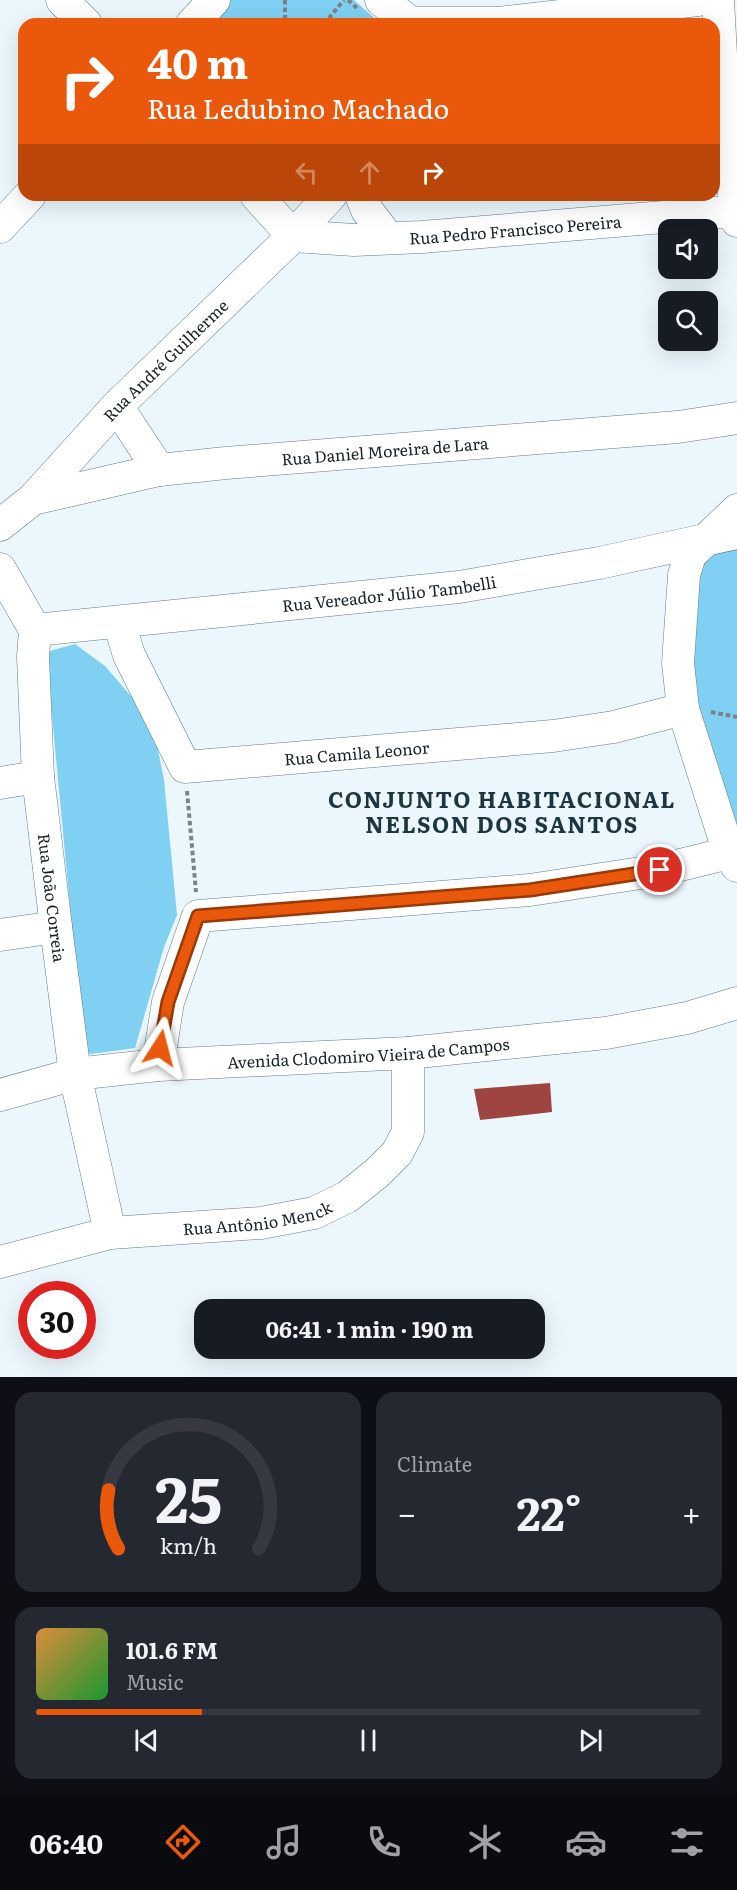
<!DOCTYPE html>
<meta charset="utf-8">
<style>
body{margin:0;font-family:Literata,serif;background:#242831;color:#f1f3f6;height:100vh;display:flex;flex-direction:column;font-size:22px;white-space:nowrap}
*{box-sizing:border-box;margin:0}
p{font-size:20px;color:#9ea1a6}
.icon{flex:none;width:33px;height:33px;fill:none;stroke:currentColor;stroke-width:2;stroke-linecap:round;stroke-linejoin:round}
.map{position:relative;height:1377px;overflow:hidden}
.details{display:flex;flex-direction:column;gap:15px;padding:15px;background:#0d0f14;flex:1}
.details>*{flex:none}
.top-card{position:absolute;left:18px;top:18px;width:702px;height:183px;border-radius:18px;box-shadow:0 6px 24px #0002;background:#ea580c;color:#fff;overflow:hidden}
.fabs{position:absolute;left:658px;top:219px;display:grid;gap:12px}
.fabs a{display:grid;place-items:center;width:60px;height:60px;border-radius:12px;background:#171b24;box-shadow:0 6px 24px #0002;font-size:30px}
.speed{position:absolute;left:18px;top:1281px;display:flex;gap:12px;font-size:30px;font-weight:700;text-align:center}
.speed>*{display:grid;place-content:center;width:78px;height:78px;border-radius:50%;background:#171b24;box-shadow:0 6px 24px #0002;line-height:1}
.speed .limit{border:9px solid #d22;background:#fff;color:#111}
.pin{position:absolute;display:grid;place-items:center;width:51px;height:51px;color:#fff;margin:-26px;border:3px solid #fff;border-radius:50%;box-shadow:0 2px 6px #0007}
.me{position:absolute;width:66px;margin:-33px;rotate:9deg;stroke-linejoin:round;filter:drop-shadow(0 0 4px #0008)}
.turn{display:flex;align-items:center;gap:21px;height:126px;padding:0 30px;font-size:27px}
.turn .icon{width:78px;height:78px;stroke-width:2.5}
.turn b{display:block;font-size:42px;line-height:51px}
.lanes{display:flex;align-items:center;height:57px;padding:0 30px;background:#0003;justify-content:center;gap:30px;direction:ltr}
.lanes .off{opacity:.35}
.big{font-size:45px;font-weight:700;line-height:1.1}
.details .tile{flex:1;display:flex;flex-direction:column;justify-content:center;gap:9px;min-width:0;padding:0 21px;border-radius:18px;background:#242831}
.details .dial{align-items:center;gap:0}
.dial svg{height:156px;overflow:visible;fill:none;stroke:#363941;stroke-width:7;stroke-linecap:round;text-anchor:middle}
.dial text{fill:#f1f3f6;stroke:none}
.song{display:flex;align-items:center;gap:18px}
.cover{width:72px;height:72px;border-radius:9px;background:linear-gradient(135deg,hsl(30 70% 55%),hsl(130 70% 35%))}
.played{height:6px;border-radius:3px;background:linear-gradient(90deg,#ea580c 25%,#363941 25%)}
.keys{display:flex;justify-content:space-around;direction:ltr}
.heat{display:flex;justify-content:space-between;align-items:center;font-size:33px;direction:ltr}
.details .tiles{flex:1;display:grid;gap:15px;grid-template-columns:1fr 1fr}
.tile:last-child{grid-column:span 2}
.trip{position:absolute;left:194px;top:1299px;width:351px;height:60px;border-radius:18px;background:#171b24;box-shadow:0 6px 24px #0002;font-weight:700;line-height:60px;text-align:center}
.tab-bar{display:flex;height:96px;justify-content:space-around;align-items:center;background:#090b0e;color:#9ea1a6}
.tab-bar .icon{width:42px;height:42px}
.tab-bar .selected{color:#ea580c}
.tab-bar b{font-size:27px;color:#f1f3f6}
.map>svg:first-child{display:block}
.green{fill:#80d0f3}
.building{fill:#9e4542}
.lines{fill:none;stroke-linecap:round;stroke-linejoin:round}
.minor-casing{stroke:#617d8a;stroke-width:33}
.path{stroke:#788489;stroke-width:4;stroke-dasharray:4.5 3;stroke-linecap:butt}
.minor{stroke:#fff;stroke-width:32}
.route-casing{stroke:#983908;stroke-width:15}
.route{stroke:#ea580c;stroke-width:10}
.labels{text-anchor:middle;dominant-baseline:central;stroke-width:6;stroke-linejoin:round;paint-order:stroke}
.street-label{font-size:16px;fill:#172227;stroke:#ebf7fc}
.district-label{font-size:22px;font-weight:bold;letter-spacing:1.5px;fill:#1d3742;stroke:#ebf7fc}
</style>
<div class="map">
<svg width="737" height="1377" viewBox="0 0 737 1377">
<rect width="100%" height="100%" fill="#ebf7fc"/>
<g class="green">
<polygon points="224,0 354,0 381,24 203,24"/>
<polygon points="737,542 737,860 680,706 692,557"/>
<polygon points="75,644 105,666 136,702 157,745 164,780 177,915 164,947 135,1048 84,1055 46,652"/>
</g>
<polygon class="building" points="550,1083 552,1112 480,1120 474,1089"/>
<g class="lines">
<defs>
<g id="minor">
<polyline points="62,0 86,24"/>
<polyline points="381,0 411,23 499,23 698,0"/>
<polyline points="718,0 724,109 737,221"/>
<polyline points="192,24 214,0"/>
<path id="s1" d="M 256,195 L 293,236 L 354,240 L 422,237 L 737,211"/>
<polyline points="361,195 367,210 388,238"/>
<polyline points="0,227 30,195"/>
<polyline points="117,406 159,470"/>
<path id="s2" d="M 33,499 L 159,470 L 226,463 L 678,427 L 737,418"/>
<polyline points="737,510 690,555 684,575 678,663 683,709 729,853 737,866"/>
<path id="s3" d="M 0,525 L 33,499 L 117,406 L 293,236 L 331,195"/>
<path id="s4" d="M 0,569 L 35,630 L 33,657 L 38,777 L 56,927 L 75,1074 L 110,1233"/>
<path id="s5" d="M 119,622 L 129,655 L 185,767 L 553,736 L 614,727 L 683,709"/>
<path id="s6" d="M 35,630 L 459,587 L 599,563 L 737,533"/>
<polyline points="0,783 38,777"/>
<polyline points="0,935 56,927"/>
<polyline points="158,1065 168,1002 198,916 530,890 660,870 729,853"/>
<path id="s7" d="M 0,1095 L 75,1074 L 158,1065 L 408,1053 L 606,1033 L 687,1018 L 737,1003"/>
<path id="s8" d="M 0,1262 L 110,1233 L 261,1223 L 314,1213 L 347,1197 L 377,1173 L 397,1153 L 408,1132 L 408,1053"/>
</g>
</defs>
<use href="#minor" class="minor-casing"/>
<g class="path">
<polyline points="285,0 285,24"/>
<polyline points="348,0 357,8"/>
<polyline points="324,24 344,0"/>
<polyline points="711,712 737,717"/>
<polyline points="187,791 196,892"/>
</g>
<use href="#minor" class="minor"/>
</g>
<g class="lines">
<defs>
<polyline id="route" points="160,1048 168,1002 198,916 530,890 660,870"/>
</defs>
<use href="#route" class="route-casing"/>
<use href="#route" class="route"/>
</g>
<g class="labels">
<g class="street-label">
<text stroke="none"><textPath href="#s1" startOffset="278">Rua Pedro Francisco Pereira</textPath></text>
<text stroke="none"><textPath href="#s3" startOffset="234">Rua André Guilherme</textPath></text>
<text stroke="none"><textPath href="#s2" startOffset="356">Rua Daniel Moreira de Lara</textPath></text>
<text stroke="none"><textPath href="#s6" startOffset="356">Rua Vereador Júlio Tambelli</textPath></text>
<text stroke="none"><textPath href="#s5" startOffset="332">Rua Camila Leonor</textPath></text>
<text stroke="none"><textPath href="#s4" startOffset="339">Rua João Correia</textPath></text>
<text stroke="none"><textPath href="#s7" startOffset="372">Avenida Clodomiro Vieira de Campos</textPath></text>
<text stroke="none"><textPath href="#s8" startOffset="262">Rua Antônio Menck</textPath></text>
</g>
<g class="district-label">
<text x="502" y="798">CONJUNTO HABITACIONAL<tspan x="502" dy="25">NELSON DOS SANTOS</tspan></text>
</g>
</g>
</svg>
<div class="fabs">
<a><svg class="icon" aria-label="sound" viewBox="0 0 24 24"><path d="M4 9h4l5-4v14l-5-4H4zM17 9q2 3 0 6"/></svg></a>
<a><svg class="icon" aria-label="search" viewBox="0 0 24 24"><circle cx="10" cy="10" r="6"/><path d="M15 15l6 6"/></svg></a>
</div>
<div class="speed"><div class="limit">30</div></div>
<div class="pin" style="left:660px;top:870px;background:#d93025"><svg class="icon" aria-label="arrive" viewBox="0 0 24 24"><path d="M6 21V4h12l-3 4 3 4H6"/></svg></div>
<svg class="me" style="left:160px;top:1048px" viewBox="-20 -20 40 40"><path d="M0-17L14 15 0 8-14 15z" fill="#ea580c" stroke="#fff" stroke-width="4"/></svg>
<div class="trip">06:41 · 1 min · 190 m</div>
<div class="top-card">
<div class="turn"><svg class="icon" aria-label="right" viewBox="0 0 24 24"><path d="M7 20v-9h11M14 6l5 5-5 5"/></svg><div><b>40 m</b>Rua Ledubino Machado</div></div>
<div class="lanes"><svg class="icon off" aria-label="left" viewBox="0 0 24 24"><path d="M17 20v-9H6M10 6l-5 5 5 5"/></svg><svg class="icon off" aria-label="ahead" viewBox="0 0 24 24"><path d="M12 20V5M6 11l6-6 6 6"/></svg><svg class="icon" aria-label="right" viewBox="0 0 24 24"><path d="M7 20v-9h11M14 6l5 5-5 5"/></svg></div>
</div>
</div>
<section class="details">
<div class="tiles">
<div class="tile dial"><svg viewBox="0 0 100 80">
<path d="M14 69A42 42 0 1 1 86 69"/>
<path d="M14 69A42 42 0 0 1 9 39" stroke="#ea580c"/>
<text x="50" y="56" font-size="32" font-weight="700">25</text>
<text x="50" y="72" font-size="11">km/h</text>
</svg></div>
<div class="tile"><p>Climate</p>
<div class="heat"><a>−</a><b class="big">22°</b><a>+</a></div>
</div>
<div class="tile">
<div class="song"><i class="cover"></i><div><b>101.6 FM</b><p>Music</p></div></div>
<div class="played"></div>
<div class="keys"><svg class="icon" aria-label="previous" viewBox="0 0 24 24"><path d="M18 5L8 12l10 7zM5 5v14"/></svg><svg class="icon" aria-label="pause" viewBox="0 0 24 24"><path d="M8 5v14M16 5v14"/></svg><svg class="icon" aria-label="next" viewBox="0 0 24 24"><path d="M6 5l10 7-10 7zM19 5v14"/></svg></div>
</div>
</div>
</section>
<nav class="tab-bar">
<b>06:40</b>
<svg class="icon selected" aria-label="directions" viewBox="0 0 24 24"><path d="M12 3l9 9-9 9-9-9zM9 14v-3h6M13 9l2 2-2 2"/></svg>
<svg class="icon" aria-label="music" viewBox="0 0 24 24"><path d="M9 18V5l10-2v13"/><circle cx="6" cy="18" r="3"/><circle cx="16" cy="16" r="3"/></svg>
<svg class="icon" aria-label="phone" viewBox="0 0 24 24"><path d="M5 4h4l2 5-3 2q2 4 5 5l2-3 5 2v4C11 20 4 13 5 4z"/></svg>
<svg class="icon" aria-label="climate" viewBox="0 0 24 24"><path d="M12 3v18M4 7l16 10M4 17L20 7"/></svg>
<svg class="icon" aria-label="car" viewBox="0 0 24 24"><path d="M5 17H2v-5l4-1 3-4h7l3 4 3 1v5h-3M9 17h6M6 11h13"/><circle cx="7" cy="17" r="2"/><circle cx="17" cy="17" r="2"/></svg>
<svg class="icon" aria-label="filters" viewBox="0 0 24 24"><path d="M4 7h16M4 17h16"/><circle cx="9" cy="7" r="2"/><circle cx="15" cy="17" r="2"/></svg>
</nav>
